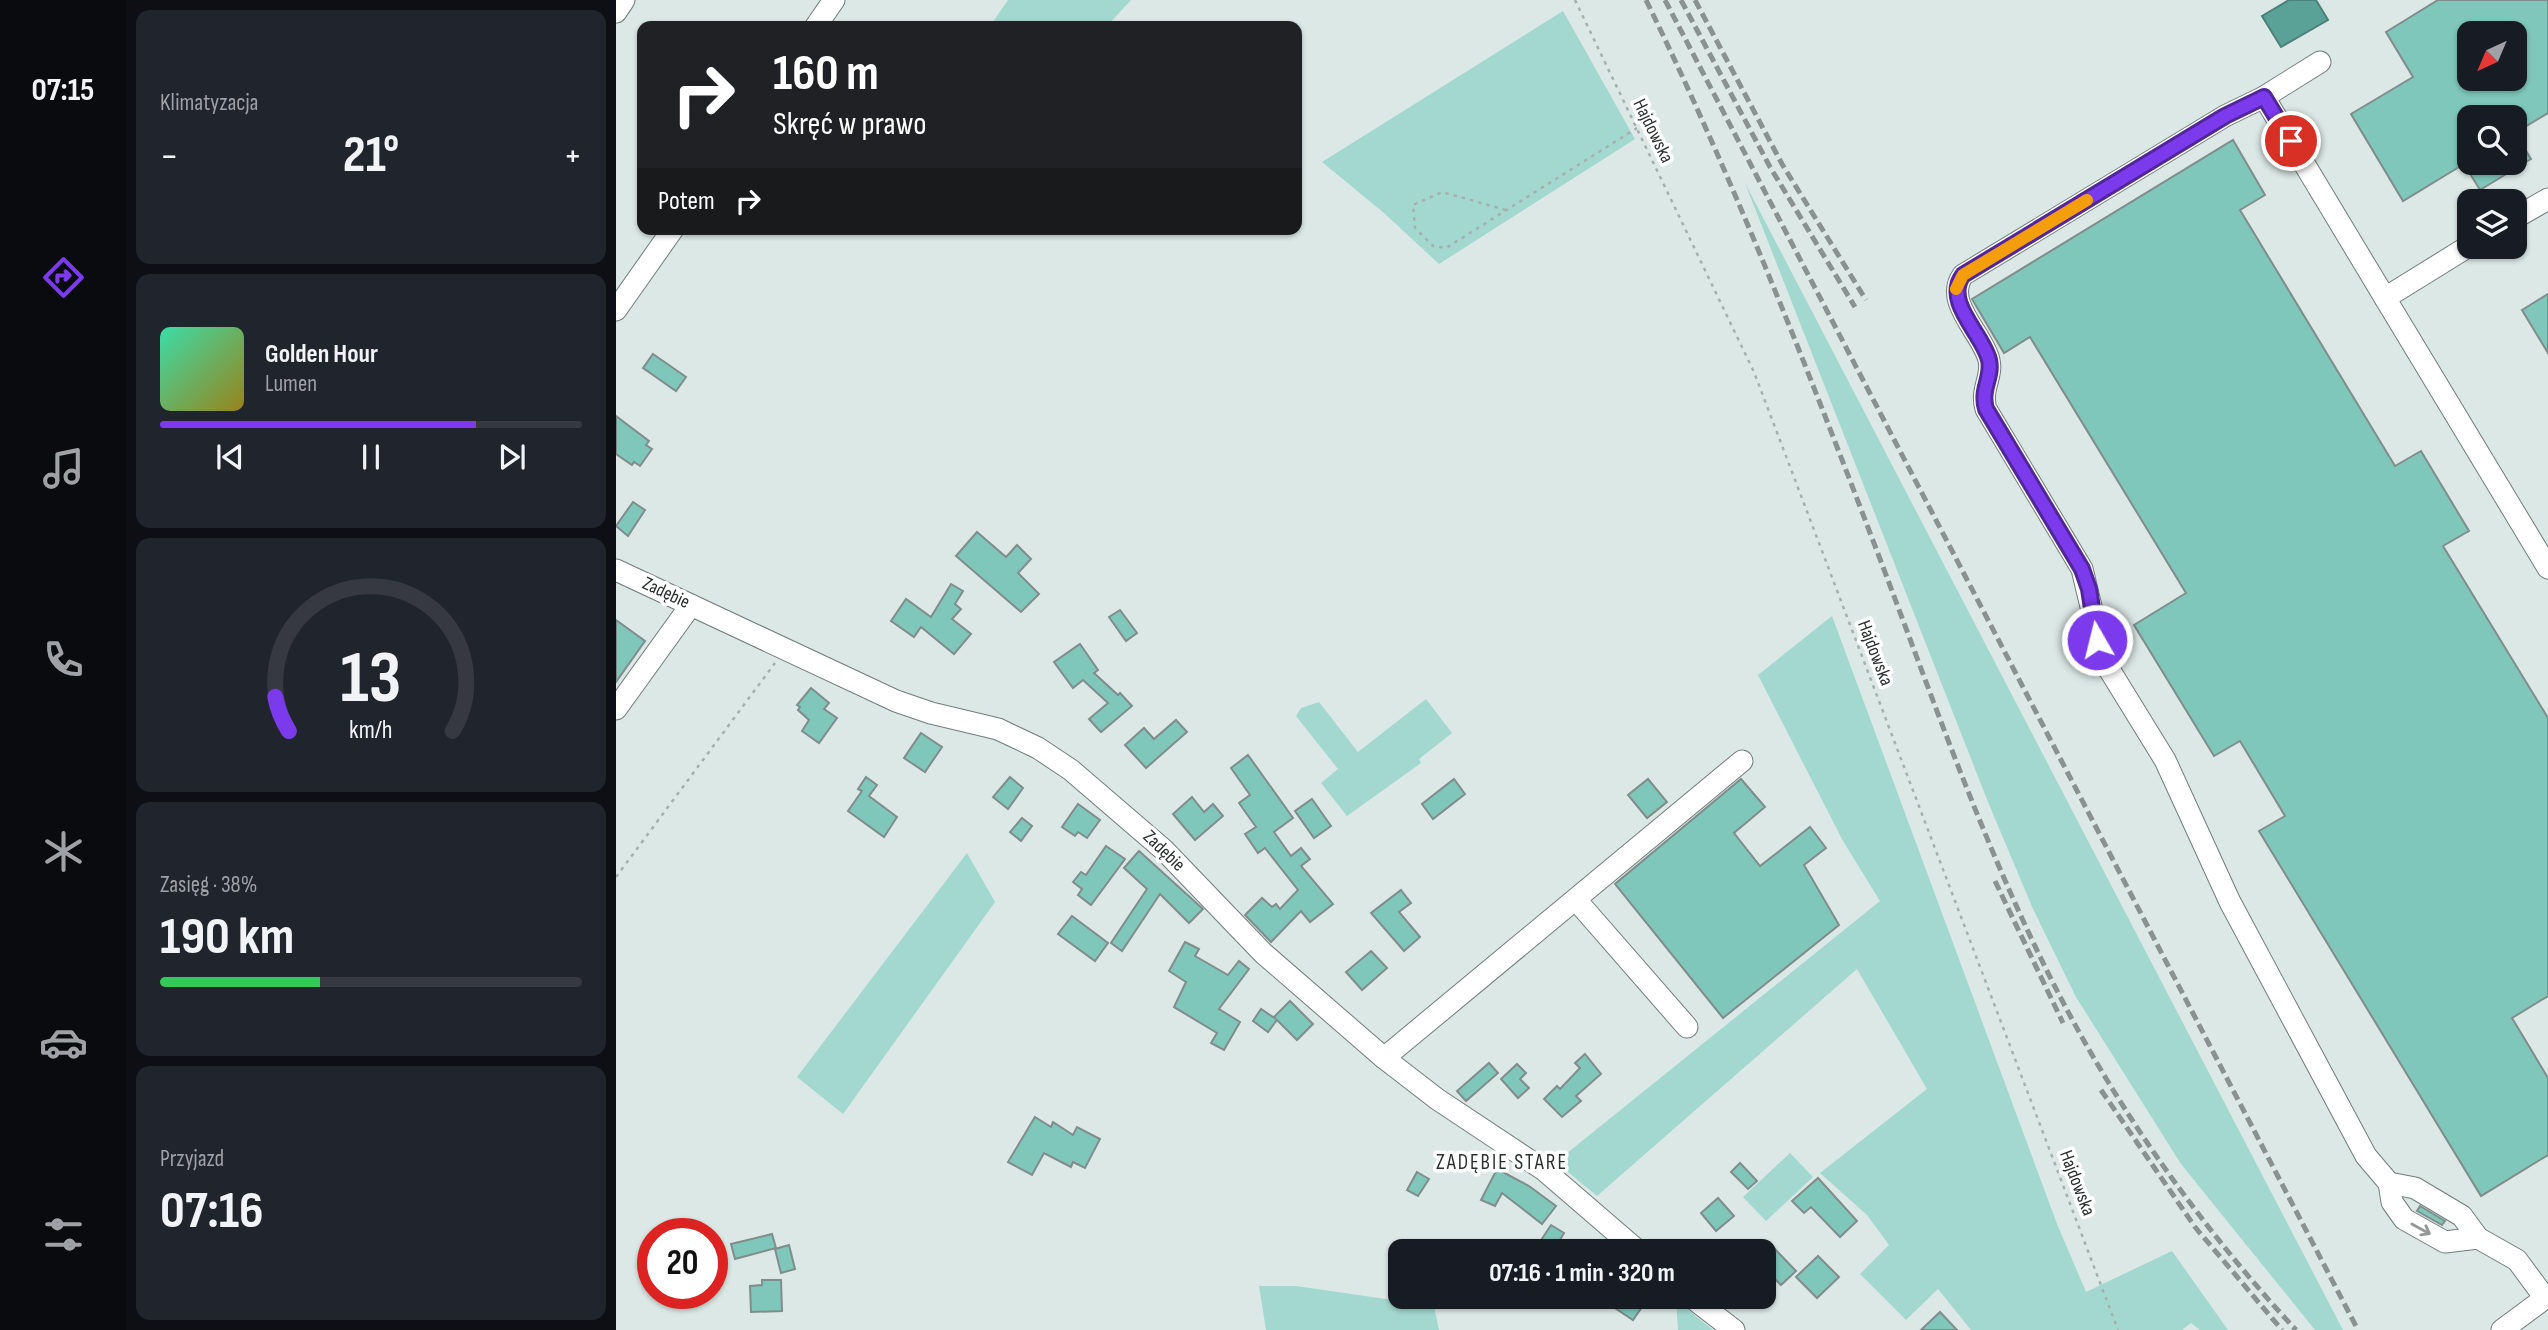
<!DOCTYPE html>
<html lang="pl">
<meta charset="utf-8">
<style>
body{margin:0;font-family:"Sofia Sans Condensed",sans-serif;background:#20242c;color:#f1f3f6;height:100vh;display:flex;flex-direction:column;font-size:26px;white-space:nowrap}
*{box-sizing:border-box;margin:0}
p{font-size:23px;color:#9ea1a6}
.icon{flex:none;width:38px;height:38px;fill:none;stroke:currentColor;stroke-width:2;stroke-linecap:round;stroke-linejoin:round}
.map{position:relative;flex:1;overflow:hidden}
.drawer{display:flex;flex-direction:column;gap:10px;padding:10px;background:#0d0f14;width:490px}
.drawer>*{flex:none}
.hud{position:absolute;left:21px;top:21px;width:665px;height:214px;border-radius:14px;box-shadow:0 2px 5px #0004;background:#202124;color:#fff;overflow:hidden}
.needle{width:46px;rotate:224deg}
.controls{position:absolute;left:1841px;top:21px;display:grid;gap:14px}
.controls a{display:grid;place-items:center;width:70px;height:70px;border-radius:14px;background:#171b24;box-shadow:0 2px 5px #0004;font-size:35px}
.speed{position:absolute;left:21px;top:1218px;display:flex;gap:14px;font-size:35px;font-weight:700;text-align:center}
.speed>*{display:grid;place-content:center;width:91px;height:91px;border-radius:50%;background:#171b24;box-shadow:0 2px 5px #0004;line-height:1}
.speed .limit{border:10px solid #d22;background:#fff;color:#111}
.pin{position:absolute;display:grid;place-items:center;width:60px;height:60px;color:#fff;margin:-30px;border:4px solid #fff;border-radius:50%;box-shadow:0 2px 7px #0007}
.me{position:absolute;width:77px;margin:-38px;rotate:352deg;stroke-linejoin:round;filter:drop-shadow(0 0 5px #0008)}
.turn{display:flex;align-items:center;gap:24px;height:147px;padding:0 21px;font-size:32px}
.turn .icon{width:91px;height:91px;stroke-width:2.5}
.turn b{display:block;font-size:49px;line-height:60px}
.then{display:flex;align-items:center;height:66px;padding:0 21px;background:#0003;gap:14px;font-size:26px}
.big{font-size:52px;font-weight:700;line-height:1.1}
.drawer .widget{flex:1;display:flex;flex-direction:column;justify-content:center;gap:10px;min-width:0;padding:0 24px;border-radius:14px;background:#20242c}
.drawer .dial{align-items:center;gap:0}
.dial svg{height:182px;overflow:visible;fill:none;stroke:#363941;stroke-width:7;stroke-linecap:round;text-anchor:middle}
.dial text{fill:#f1f3f6;stroke:none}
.song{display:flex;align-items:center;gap:21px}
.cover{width:84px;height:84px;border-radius:10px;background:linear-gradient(135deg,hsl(160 70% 55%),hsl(50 70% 35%))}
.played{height:7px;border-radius:4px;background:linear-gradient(90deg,#7c3aed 75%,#363941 75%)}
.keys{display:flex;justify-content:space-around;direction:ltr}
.heat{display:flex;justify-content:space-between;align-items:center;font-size:38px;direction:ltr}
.charge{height:10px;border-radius:5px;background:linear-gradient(90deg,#34c759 38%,#363941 0)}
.trip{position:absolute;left:772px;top:1239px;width:388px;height:70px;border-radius:14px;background:#171b24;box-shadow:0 2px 5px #0004;font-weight:700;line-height:70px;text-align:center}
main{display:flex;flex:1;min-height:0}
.tab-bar{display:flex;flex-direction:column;width:126px;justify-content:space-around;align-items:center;background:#090b0e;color:#9ea1a6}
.tab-bar .icon{width:49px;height:49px}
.tab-bar .active{color:#7c3aed}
.tab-bar b{font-size:32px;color:#f1f3f6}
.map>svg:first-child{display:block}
.green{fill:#a2d8cf}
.water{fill:#5aa297;stroke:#4c8078;stroke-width:2}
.building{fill:#7fc7bb;stroke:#818d8b;stroke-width:2;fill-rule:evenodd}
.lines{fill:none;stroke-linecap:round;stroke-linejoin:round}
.minor-casing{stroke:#717d7a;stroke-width:23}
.path{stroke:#a6b0ae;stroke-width:2.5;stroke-dasharray:3.5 5;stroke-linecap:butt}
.minor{stroke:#fff;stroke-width:21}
.rail{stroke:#899290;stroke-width:5;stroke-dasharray:10 5;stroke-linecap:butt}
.oneway{stroke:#959797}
.route-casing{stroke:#51269a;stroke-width:18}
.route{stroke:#7c3aed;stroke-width:12}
.slow{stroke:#f59e0b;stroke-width:12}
.labels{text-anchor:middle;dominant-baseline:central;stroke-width:7;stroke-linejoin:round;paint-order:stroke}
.street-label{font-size:19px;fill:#2b2f2f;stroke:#fff}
.neighbourhood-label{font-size:21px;letter-spacing:2px;fill:#2b2f2f;stroke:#fff}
</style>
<main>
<nav class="tab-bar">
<b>07:15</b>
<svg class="icon active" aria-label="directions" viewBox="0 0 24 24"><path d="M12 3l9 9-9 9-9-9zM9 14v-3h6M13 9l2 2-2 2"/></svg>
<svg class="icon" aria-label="music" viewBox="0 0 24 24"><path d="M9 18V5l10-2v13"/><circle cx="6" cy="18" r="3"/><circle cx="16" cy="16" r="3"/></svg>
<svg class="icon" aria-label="phone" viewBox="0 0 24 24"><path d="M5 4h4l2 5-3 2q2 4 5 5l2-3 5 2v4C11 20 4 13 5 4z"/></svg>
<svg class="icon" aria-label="climate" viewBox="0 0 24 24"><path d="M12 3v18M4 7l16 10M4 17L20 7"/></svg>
<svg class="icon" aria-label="car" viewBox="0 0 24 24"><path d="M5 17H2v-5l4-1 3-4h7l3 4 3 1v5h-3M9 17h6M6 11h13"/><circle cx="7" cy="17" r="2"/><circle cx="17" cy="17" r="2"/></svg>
<svg class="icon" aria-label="filters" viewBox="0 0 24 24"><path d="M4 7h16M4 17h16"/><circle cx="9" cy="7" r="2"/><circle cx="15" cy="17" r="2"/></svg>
</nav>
<section class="drawer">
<div class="widget"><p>Klimatyzacja</p>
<div class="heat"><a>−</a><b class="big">21°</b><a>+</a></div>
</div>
<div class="widget">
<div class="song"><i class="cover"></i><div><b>Golden Hour</b><p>Lumen</p></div></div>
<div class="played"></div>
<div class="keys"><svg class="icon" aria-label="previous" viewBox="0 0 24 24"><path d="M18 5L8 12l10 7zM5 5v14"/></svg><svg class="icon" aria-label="pause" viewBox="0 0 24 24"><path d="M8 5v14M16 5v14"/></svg><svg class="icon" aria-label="next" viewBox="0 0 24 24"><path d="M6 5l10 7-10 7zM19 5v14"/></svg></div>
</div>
<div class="widget dial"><svg viewBox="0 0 100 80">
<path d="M14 69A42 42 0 1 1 86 69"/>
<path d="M14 69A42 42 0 0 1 8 54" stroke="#7c3aed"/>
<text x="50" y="56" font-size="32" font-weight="700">13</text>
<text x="50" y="72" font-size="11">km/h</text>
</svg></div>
<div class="widget"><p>Zasięg · 38%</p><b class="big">190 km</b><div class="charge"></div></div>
<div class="widget"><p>Przyjazd</p><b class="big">07:16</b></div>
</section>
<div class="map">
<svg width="1932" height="1330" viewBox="0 0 1932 1330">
<rect width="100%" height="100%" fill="#dbe8e5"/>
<g class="green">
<polygon points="392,0 515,0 491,26 374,26"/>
<polygon points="947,11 1019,139 823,264 768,213 706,162"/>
<polygon points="1129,183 1727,1330 1699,1330 1565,1164 1460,997 1417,909 1372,802"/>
<polygon points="1216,616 1441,1224 1470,1292 1556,1251 1612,1330 1584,1330 1575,1323 1566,1330 1355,1330 1322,1289 1290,1320 1244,1274 1273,1245 1251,1215 1204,1173 1311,1089 1241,969 981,1196 940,1162 1264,901 1227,841 1142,675"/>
<polygon points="810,699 836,733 803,759 805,763 731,816 705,783 722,769 680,716 685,708 703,702 742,752"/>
<polygon points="351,853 379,902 227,1114 181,1077"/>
<polygon points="1174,1153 1197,1177 1150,1221 1127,1197"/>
<polygon points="643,1286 680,1286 818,1306 823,1330 650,1330"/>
<polygon points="1060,1300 1097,1330 1062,1330"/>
</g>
<polygon class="water" points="1673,0 1700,0 1712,20 1665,47 1646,16"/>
<g class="building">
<path d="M 1822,0 L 1932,0 L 1932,113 L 1899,133 L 1915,159 L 1864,190 L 1848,164 L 1787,201 L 1735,114 L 1797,77 L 1770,32 ZM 1853,33 L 1899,33 L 1899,79 L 1853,79 ZM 1853,117 L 1899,117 L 1899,163 L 1850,163 L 1853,161 Z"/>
<polygon points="1617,140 1649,195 1624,210 1779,466 1805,451 1853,531 1827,546 1932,718 1932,996 1896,1018 1932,1078 1932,1155 1865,1196 1643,831 1669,816 1624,741 1598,756 1518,625 1570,593 1414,337 1388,353 1356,299"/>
<polygon points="1932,294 1932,353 1906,310"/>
<polygon points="37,354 70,377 60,391 27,368"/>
<polygon points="0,416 33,441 30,445 36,449 24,466 18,462 16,465 0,454"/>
<polygon points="17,502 29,510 12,536 0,526"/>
<polygon points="361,532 390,557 401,545 415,559 402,573 423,594 405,612 340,556"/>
<polygon points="335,584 347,591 339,604 345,609 336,619 355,634 338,654 305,627 298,637 275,621 290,599 315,617"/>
<polygon points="504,610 521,633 510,641 493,617"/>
<polygon points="0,620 29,641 0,682"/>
<polygon points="464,644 482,670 478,673 502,695 504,693 516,706 485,732 473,719 492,703 467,680 457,688 438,662"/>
<polygon points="195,688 213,703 208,709 221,718 203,743 186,731 193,720 182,710 184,707 181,705"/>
<polygon points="560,720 571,732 530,768 509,745 528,728 538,739"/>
<polygon points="305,733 326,747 309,772 288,758"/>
<polygon points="632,755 677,818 658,832 675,856 685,848 694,859 685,866 717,904 694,922 685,911 655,942 629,915 646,898 656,907 660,904 664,909 682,890 649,848 642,853 629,834 640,827 623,803 634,795 615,768"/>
<polygon points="250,777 261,785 253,796 281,817 268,837 232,811 246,791 242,789"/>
<polygon points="394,777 407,788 392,809 377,797"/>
<polygon points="838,779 849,794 817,819 806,804"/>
<polygon points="1032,779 1051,802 1031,818 1012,795"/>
<polygon points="1125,779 1149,807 1118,833 1144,866 1194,827 1210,848 1188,865 1223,925 1107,1018 999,884"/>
<polygon points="576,797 588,812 597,804 607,816 579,840 557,814"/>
<polygon points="696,799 715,826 698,838 679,811"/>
<polygon points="462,804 484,820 471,838 462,832 459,836 446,827"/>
<polygon points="406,818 416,826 405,841 394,832"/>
<polygon points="490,846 509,859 475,905 462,895 466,889 457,882 465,872 470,875"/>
<polygon points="523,851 587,909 573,923 544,894 506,951 495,943 531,889 508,868"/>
<polygon points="785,890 795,903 783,912 804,937 788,951 755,913"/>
<polygon points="456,916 492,943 479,961 442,934"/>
<polygon points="569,942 583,949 579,956 612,975 623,961 633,969 603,1009 624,1022 608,1050 595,1043 601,1033 558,1007 570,982 553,971"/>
<polygon points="755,951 771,968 746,990 730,972"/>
<polygon points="674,1001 697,1024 681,1040 661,1020 652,1032 637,1021 645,1009 660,1019 658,1017"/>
<polygon points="969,1054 985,1074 960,1096 965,1101 946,1117 928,1099 941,1086 944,1089 964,1068 959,1063"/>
<polygon points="873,1063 882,1073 850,1101 841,1091"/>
<polygon points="901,1064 910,1073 904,1079 913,1088 902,1098 885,1079"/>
<polygon points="419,1117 435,1127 437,1122 457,1135 461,1127 484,1139 469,1168 457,1162 455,1167 428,1153 416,1175 392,1162"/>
<polygon points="1124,1163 1141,1181 1132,1189 1115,1172"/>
<polygon points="881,1169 913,1186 940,1206 926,1224 886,1193 879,1206 865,1200"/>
<polygon points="801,1172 813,1179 802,1196 791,1190"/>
<polygon points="1202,1178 1241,1221 1224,1237 1195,1207 1188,1213 1176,1201"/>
<polygon points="1102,1198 1118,1216 1100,1231 1085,1213"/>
<polygon points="1804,1206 1829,1221 1826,1225 1801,1211"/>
<polygon points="935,1225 948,1233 937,1251 918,1251"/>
<polygon points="156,1234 160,1248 119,1259 115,1244"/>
<polygon points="173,1245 179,1269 165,1273 159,1249"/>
<polygon points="1156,1246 1180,1271 1165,1285 1148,1268 1148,1254"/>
<polygon points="1202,1256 1223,1277 1201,1298 1180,1277"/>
<polygon points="146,1280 165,1280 166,1311 135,1312 134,1286 146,1285"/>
<polygon points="1002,1297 1017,1297 1028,1304 1017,1320 996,1306"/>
<polygon points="1324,1312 1341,1330 1305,1330"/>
</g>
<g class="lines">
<defs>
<g id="minor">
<polyline points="0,12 8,0"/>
<polyline points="200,26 218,0"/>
<polyline points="1704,62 1648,97 1769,298 1853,246"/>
<path d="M 1648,97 L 1609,116 L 1347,275 C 1327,302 1367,334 1373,360 C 1377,377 1364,389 1370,409 L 1466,569 L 1488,661 L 1549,760 L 1614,902 L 1750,1156 L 1773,1183 L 1776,1202 L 1788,1219 L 1829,1242 L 1862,1238"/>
<polyline points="1899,218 1932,199"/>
<polyline points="1769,298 1932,568"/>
<polyline points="0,310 57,229"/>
<polyline points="0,570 280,701 315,713 382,729 422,748 455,770 548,850 647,953 768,1058 821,1099 928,1170 1022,1251"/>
<polyline points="0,709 75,605"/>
<polyline points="961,901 1071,1027"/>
<polyline points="768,1058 1126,761"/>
<polyline points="1773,1183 1799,1188 1846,1216 1862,1238 1901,1260 1929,1298"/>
<polyline points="1075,1297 1118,1330"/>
<polyline points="1886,1330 1932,1296"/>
</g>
</defs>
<use href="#minor" class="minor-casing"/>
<g class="path">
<polyline points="959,0 1138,372 1502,1330"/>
<polyline points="890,210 826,192 797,205 799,228 817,246 830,248 1021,128"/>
<polyline points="0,877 159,663"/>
</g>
<use href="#minor" class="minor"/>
<g class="rail">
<path d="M 1030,0 C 1119,182 1192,370 1264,559 C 1323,715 1378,875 1457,1021 C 1518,1133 1594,1237 1680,1330"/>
<polyline points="1049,0 1742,1330"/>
<polyline points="1065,0 1154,167 1239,307"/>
<polyline points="1079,0 1166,164 1250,300"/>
<polyline points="1379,881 1447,1023"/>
<polyline points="1485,1090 1579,1227 1666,1330"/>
</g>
</g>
<defs><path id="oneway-shaft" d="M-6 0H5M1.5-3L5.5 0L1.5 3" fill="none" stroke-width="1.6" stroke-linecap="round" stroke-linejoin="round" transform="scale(1.75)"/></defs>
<use class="oneway" href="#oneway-shaft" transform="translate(1805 1229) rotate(29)"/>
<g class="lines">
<defs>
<path id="route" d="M 1481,640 L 1473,589 L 1466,569 L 1370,409 C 1364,389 1377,377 1373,360 C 1367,334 1327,302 1347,275 L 1609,116 L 1648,97 L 1675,141"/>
</defs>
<use href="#route" class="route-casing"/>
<use href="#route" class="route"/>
<polyline class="slow" points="1340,289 1347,275 1471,200"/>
</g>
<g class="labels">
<g class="street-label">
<text transform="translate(1037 131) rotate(64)">Hajdowska</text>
<text transform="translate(50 593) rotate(25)">Zadębie</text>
<text transform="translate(1259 653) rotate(69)">Hajdowska</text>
<text transform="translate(548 851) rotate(44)">Zadębie</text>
<text transform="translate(1461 1183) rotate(69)">Hajdowska</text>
</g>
<g class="neighbourhood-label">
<text x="886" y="1162">ZADĘBIE STARE</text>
</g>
</g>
</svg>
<div class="controls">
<a><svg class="needle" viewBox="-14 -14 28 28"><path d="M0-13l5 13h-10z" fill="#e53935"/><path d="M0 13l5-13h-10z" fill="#9ea1a6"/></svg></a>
<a><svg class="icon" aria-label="search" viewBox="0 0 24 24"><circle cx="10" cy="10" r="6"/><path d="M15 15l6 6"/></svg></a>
<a><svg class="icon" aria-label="layers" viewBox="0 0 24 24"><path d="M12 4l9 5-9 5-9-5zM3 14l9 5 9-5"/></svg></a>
</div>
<div class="speed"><div class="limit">20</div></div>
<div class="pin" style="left:1675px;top:141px;background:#d93025"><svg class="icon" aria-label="arrive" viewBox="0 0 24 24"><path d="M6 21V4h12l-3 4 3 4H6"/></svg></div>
<svg class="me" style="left:1481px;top:640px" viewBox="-20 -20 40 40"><circle r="17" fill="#7c3aed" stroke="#fff" stroke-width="3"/><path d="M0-11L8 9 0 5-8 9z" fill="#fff"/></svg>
<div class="trip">07:16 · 1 min · 320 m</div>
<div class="hud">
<div class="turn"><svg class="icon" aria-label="right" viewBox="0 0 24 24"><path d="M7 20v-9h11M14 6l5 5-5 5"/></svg><div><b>160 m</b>Skręć w prawo</div></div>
<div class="then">Potem<svg class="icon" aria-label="right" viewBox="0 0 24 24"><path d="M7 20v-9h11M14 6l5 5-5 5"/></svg></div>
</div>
</div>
</main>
